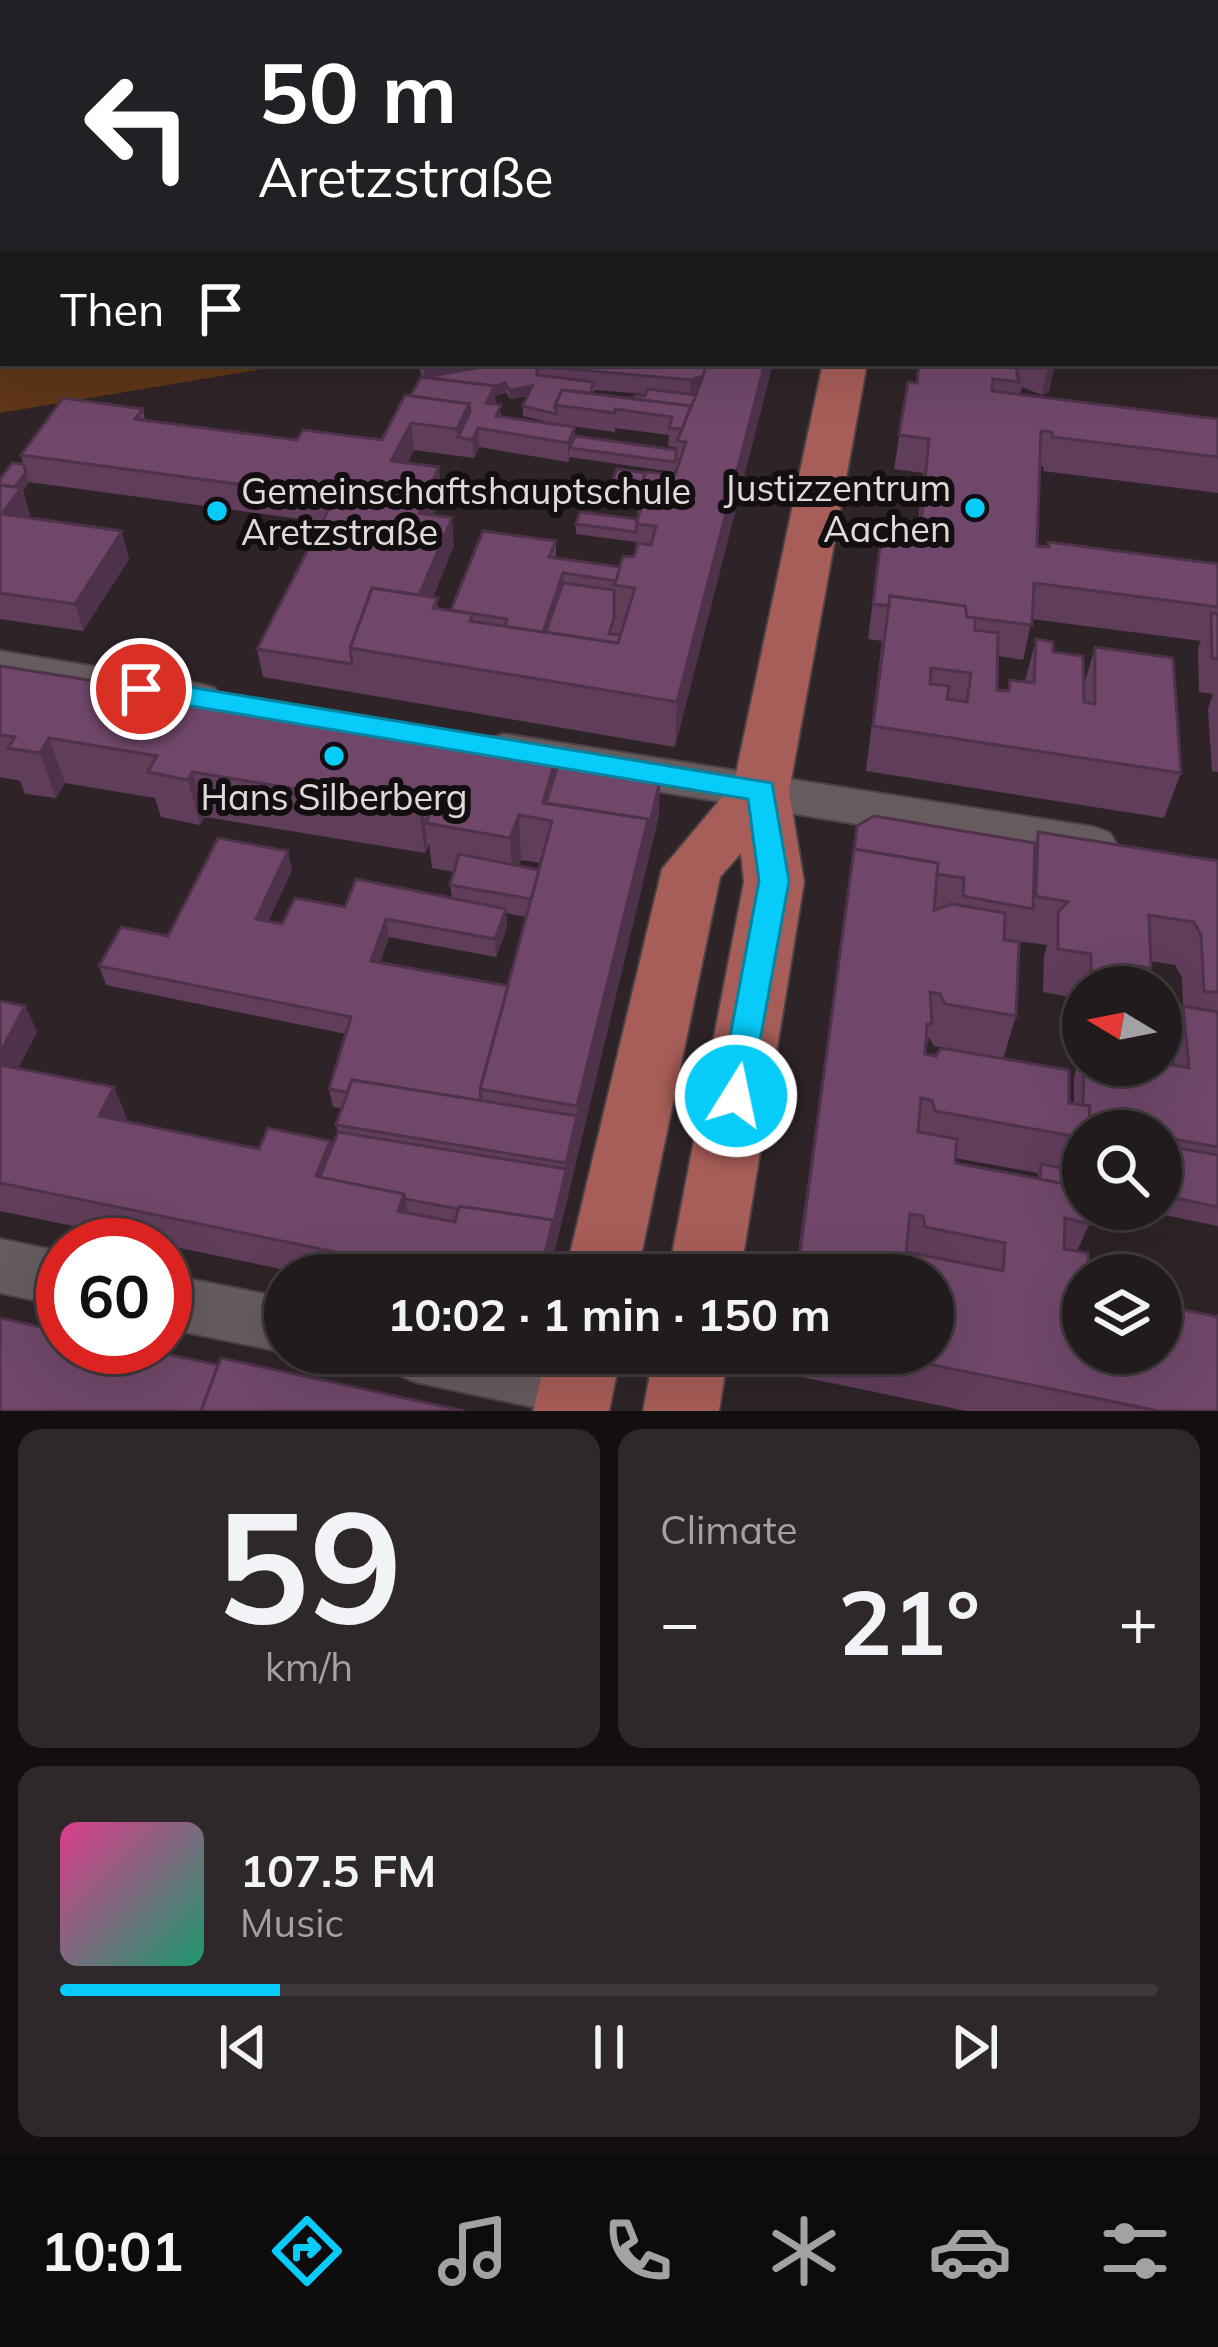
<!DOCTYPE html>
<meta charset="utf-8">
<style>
body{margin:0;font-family:Mulish,sans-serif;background:#2e282a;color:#f1f3f6;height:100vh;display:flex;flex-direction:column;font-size:45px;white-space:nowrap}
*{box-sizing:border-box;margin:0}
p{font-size:39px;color:#a2a1a4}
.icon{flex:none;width:66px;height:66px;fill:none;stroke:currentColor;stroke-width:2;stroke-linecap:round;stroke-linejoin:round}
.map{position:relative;height:1411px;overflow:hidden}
.details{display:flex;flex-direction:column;gap:18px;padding:18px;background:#130f10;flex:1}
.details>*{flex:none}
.hud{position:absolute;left:0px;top:0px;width:1218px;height:366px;box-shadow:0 12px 48px #0002,0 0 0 3px #3f393b;background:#202124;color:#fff;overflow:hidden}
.needle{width:78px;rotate:280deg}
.buttons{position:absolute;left:1062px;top:966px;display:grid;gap:24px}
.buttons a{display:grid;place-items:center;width:120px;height:120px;border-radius:50%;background:#221b1d;box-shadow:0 12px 48px #0002,0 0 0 3px #3f393b;font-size:60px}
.speed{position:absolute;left:36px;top:1218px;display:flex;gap:24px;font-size:60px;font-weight:700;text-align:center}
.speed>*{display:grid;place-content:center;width:156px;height:156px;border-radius:50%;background:#221b1d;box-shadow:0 12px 48px #0002,0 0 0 3px #3f393b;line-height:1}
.speed .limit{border:18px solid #d22;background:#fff;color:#111}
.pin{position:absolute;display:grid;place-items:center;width:102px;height:102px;color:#fff;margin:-51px;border:6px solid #fff;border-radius:50%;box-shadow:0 3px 12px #0007}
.me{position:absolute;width:132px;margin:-66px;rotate:10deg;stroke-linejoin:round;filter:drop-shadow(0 0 9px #0008)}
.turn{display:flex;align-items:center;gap:42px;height:252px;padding:0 60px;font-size:54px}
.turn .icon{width:156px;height:156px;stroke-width:2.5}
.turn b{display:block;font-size:84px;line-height:102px}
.then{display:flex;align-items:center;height:114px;padding:0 60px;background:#0003;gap:24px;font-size:45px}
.big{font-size:90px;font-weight:700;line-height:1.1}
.details .card{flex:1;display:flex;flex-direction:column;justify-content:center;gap:18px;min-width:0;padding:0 42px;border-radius:24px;background:#2e282a}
.details .dial{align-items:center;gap:0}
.dial b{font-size:156px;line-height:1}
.song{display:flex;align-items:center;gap:36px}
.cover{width:144px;height:144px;border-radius:18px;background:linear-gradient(135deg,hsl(330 70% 55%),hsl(160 70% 35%))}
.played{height:12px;border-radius:6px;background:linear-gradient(90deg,#07cbf9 20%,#3f393b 20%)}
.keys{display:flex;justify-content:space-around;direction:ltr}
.heat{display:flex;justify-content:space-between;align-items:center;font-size:66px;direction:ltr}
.details .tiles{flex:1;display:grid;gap:18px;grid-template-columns:1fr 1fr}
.card:last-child{grid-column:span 2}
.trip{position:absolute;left:264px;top:1254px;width:690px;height:120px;border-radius:60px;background:#221b1d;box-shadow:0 12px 48px #0002,0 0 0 3px #3f393b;font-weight:700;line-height:120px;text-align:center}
.tab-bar{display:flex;height:192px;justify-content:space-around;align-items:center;background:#0e0b0c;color:#a2a1a4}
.tab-bar .icon{width:84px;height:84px}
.tab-bar .active{color:#07cbf9}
.tab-bar b{font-size:54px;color:#f1f3f6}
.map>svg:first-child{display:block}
.green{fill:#5e3618}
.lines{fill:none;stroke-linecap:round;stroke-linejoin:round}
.minor-casing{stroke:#4b4245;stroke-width:4}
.major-casing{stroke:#4b4245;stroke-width:4}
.minor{fill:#665b5e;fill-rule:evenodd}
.major{fill:#a75d58;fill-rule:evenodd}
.wall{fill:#603d5b;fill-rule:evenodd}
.shaded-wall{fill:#4e324a}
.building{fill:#70476a;stroke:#4e324a;stroke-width:3;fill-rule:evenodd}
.route{fill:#07cbf9;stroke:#0584a2;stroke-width:3}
.poi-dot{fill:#07cbf9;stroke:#130f10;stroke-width:4.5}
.labels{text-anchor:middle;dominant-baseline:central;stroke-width:12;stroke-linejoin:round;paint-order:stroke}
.poi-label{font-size:36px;fill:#e1dadc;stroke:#130f10;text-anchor:end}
</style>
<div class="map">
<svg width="1218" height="1411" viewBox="0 0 1218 1411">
<rect width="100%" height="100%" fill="#2e2427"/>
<polygon class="green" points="0,0 790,0 791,3 3,3 3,363 299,363 0,413"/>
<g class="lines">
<defs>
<g id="minor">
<polygon points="0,651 200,684 215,688 221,699 215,710 200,714 0,679"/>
<polygon points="504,734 1094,827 1110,833 1117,845 1110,857 1094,863 504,766 489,761 482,750 489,739"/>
<polygon points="0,1239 63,1252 63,1306 0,1293"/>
<polygon points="165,1274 285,1298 288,1353 165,1328"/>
<polygon points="386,1353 555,1353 598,1366 606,1387 598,1408 552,1411 415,1382 395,1373"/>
</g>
<g id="major">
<polygon points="819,0 851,0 852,3 820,3"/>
<polygon points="867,0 899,0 900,3 868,3"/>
<rect x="918" y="0" width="32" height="3"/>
<polygon points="823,363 867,363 789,791 804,882 740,1275 668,1275 744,882 741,853 720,877 637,1275 565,1275 662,869 734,783"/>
<polygon points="547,1353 621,1353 609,1411 533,1411"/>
<polygon points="654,1353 728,1353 719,1411 643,1411"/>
</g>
</defs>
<use href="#minor" class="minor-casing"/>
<use href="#major" class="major-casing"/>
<use href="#minor" class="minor"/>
<use href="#major" class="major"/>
</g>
<g class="wall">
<polygon points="966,0 1218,0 1218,56 1215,56 1215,3 966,3"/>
<polygon points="1215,202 1218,203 1218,308 1215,307"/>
<path d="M 417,363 L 773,363 L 675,747 L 263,677 L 257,649 L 322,522 L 29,482 L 23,491 L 30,515 L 28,518 L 129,559 L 83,631 L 0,619 L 0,479 L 23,464 L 21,455 L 143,409 L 145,420 L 297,440 L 382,440 L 422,377 ZM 594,390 L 646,394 L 645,396 L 633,399 L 593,394 ZM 506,393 L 511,399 L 527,396 L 523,406 L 523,416 L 556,424 L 615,432 L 615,428 L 669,435 L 668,446 L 677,448 L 676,450 L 575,436 L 502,417 L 496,404 L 495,396 ZM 479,447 L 568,462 L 570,457 L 673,472 L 676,469 L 675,475 L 612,482 L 612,491 L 638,495 L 637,519 L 576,524 L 576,534 L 636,542 L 634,557 L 620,567 L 556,558 L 556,541 L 451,610 L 439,609 L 433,597 L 454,545 L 433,515 L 442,495 L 407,463 L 414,450 L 474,458 Z"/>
<polygon points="975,363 1055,363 1049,392 1042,395 1022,387 1020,395 1218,419 1218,493 1043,471 1044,467 1040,466 1037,546 1047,547 1048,542 1218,564 1218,772 1212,771 1208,709 1213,694 1199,692 1198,648 1201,641 1032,619 1023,660 998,656 997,690 1007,691 1010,680 1025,681 1036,639 1053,652 1084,685 1095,647 1181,773 1164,818 866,771 882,641 868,639 881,538 916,543 923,473 894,469 908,382 916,383"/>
<path d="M 0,666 L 557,754 L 558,765 L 659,815 L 549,1275 L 310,1275 L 0,1211 L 0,1001 L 25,1006 L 37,1032 L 18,1068 L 114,1087 L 127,1119 L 125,1122 L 259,1149 L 330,1141 L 331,1148 L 338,1132 L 336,1125 L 342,1108 L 333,1107 L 329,1089 L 346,1034 L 106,985 L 99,966 L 168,936 L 292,870 L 268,921 L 282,924 L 345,907 L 452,898 L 450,885 L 454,872 L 432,868 L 429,844 L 425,853 L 205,817 L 200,825 L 161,817 L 155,798 L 65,783 L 56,798 L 25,794 L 20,781 L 0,777 ZM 521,860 L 541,863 L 539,870 L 519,866 ZM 506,913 L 526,917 L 508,986 L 380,962 L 389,937 L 496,957 L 507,928 Z"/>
<path d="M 857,826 L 1035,843 L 1038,832 L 1218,861 L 1218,1226 L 1150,1212 L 1150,1209 L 1161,1209 L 1161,1131 L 1083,1131 L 1083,1153 L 1076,1171 L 1076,1186 L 1089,1224 L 1077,1251 L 1083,1353 L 1174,1308 L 1216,1316 L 1218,1313 L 1218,1411 L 967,1411 L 782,1373 L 784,1353 L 933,1353 L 933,1275 L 795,1275 ZM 1004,939 L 1047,945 L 1044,956 L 1043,992 L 1075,998 L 1075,1027 L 1083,1028 L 1083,987 L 1143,987 L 1151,968 L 1150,961 L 1175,965 L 1182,978 L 1183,1006 L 1171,1032 L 1174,1065 L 1083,1065 L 1083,1053 L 1074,1076 L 1074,1103 L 925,1054 L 929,1037 L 934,1046 L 1003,1059 L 1016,1016 ZM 955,1158 L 1038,1173 L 1038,1179 L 955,1163 Z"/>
</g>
<g class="shaded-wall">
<polygon points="454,363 544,363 426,387 424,368"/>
<polygon points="765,363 773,363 675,747 677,702"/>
<polygon points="1049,363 1055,363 1049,392 1042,395"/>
<polygon points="710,374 710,386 690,398 691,380"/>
<polygon points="505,383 506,393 495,396 496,405 488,421 476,393"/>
<polygon points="532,386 533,395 511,399 510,390"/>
<polygon points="469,404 471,431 458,437 457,429"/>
<polygon points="411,423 414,450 394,488 391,461"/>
<polygon points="575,427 575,446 570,448 568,462 568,443"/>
<polygon points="478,428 479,447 474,458 472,440"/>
<polygon points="439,467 442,495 422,541 419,513"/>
<polygon points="26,472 29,482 23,491 30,515 12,542 2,514 4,502"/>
<polygon points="452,518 454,545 418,633 415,606"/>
<polygon points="122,531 129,559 83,631 75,604"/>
<polygon points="563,573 564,592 549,637 543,633"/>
<polygon points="49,738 65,783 56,798 40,753"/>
<polygon points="557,754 559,799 554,815 543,803"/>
<polygon points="192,772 205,817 200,825 188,780"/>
<polygon points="660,781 659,815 549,1275 540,1275 566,1169 566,1163 577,1116 578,1147 577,1106 648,819"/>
<polygon points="422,799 427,844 425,853 419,809"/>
<polygon points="519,815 521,860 513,883 510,838"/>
<polygon points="288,851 292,870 261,938 256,919"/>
<polygon points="506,909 507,928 496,957 495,939"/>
<polygon points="386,919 389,937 374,979 371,961"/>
<polygon points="25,1006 37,1032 0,1103 0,1053"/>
<polygon points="114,1087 127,1119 113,1148 99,1116"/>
<polygon points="330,1141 337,1173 333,1185 316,1176"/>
<polygon points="404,1194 410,1225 398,1211"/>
</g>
<g class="building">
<polygon points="1192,0 1218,0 1218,18 1215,18 1215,3 1194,3"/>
<polygon points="1215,202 1218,203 1218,255 1215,255"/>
<polygon points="422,363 454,363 424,368"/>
<polygon points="504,363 537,363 537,375 594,382 590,393 562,390 555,405 556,414 523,406 532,386 510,390 505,383 494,387 425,377"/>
<polygon points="537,363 674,363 706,367 703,376 691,380 536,366"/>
<polygon points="707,363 765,363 677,702 350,648 372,588 438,598 433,608 473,614 470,621 618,643 635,588 614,585 623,556 634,557 638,543 651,545 656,526 636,524 644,498 637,497 646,472 675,475 686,442 677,441 701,382"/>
<polygon points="919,363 987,365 987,363 1015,363 1019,382 993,379 992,391 1218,419 1218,457 1052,437 1052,432 1041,431 1037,546 1049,547 1048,542 1218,564 1218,607 1034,583 1032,625 967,617 965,606 890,596 889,606 873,604 881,538 919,543 929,439 899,435 908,382 917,383"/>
<polygon points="421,377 495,386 486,403 501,405 496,416 575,427 568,443 478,428 472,440 458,437 470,412 469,404 410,396"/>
<polygon points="648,389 696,395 691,406 633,399 635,395 645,396"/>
<polygon points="562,390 691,406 682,429 669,428 672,417 615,409 615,413 555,405"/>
<polygon points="405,395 469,404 457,429 411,423 391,461 439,467 419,513 452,518 419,595 372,588 350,648 352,664 257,649 335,497 21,455 63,398 143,409 135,419 297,440 303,430 382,440"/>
<polygon points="575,436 676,450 676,459 674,462 570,448"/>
<polygon points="12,463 23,464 26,472 15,487 0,485 0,479"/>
<polygon points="617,469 645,473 641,485 612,482"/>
<polygon points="0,485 21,488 2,514 122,531 75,604 0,593"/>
<polygon points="580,512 637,519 636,532 576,524"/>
<polygon points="483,531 556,541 549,557 620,567 616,581 563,573 543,632 505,626 507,619 451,610"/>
<polygon points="563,583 614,590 614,618 609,634 620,635 618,643 546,632"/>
<path d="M 890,596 L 965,606 L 967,617 L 975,618 L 975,630 L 998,633 L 997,690 L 1009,691 L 1010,680 L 1034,683 L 1036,639 L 1053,642 L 1053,652 L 1083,656 L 1084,702 L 1095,704 L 1095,647 L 1173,658 L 1181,773 L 873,726 ZM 931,668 L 971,673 L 967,702 L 947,699 L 949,686 L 930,684 Z"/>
<polygon points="1211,613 1218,614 1218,659 1212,658"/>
<polygon points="0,666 557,754 543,803 648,819 577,1106 480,1089 552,821 519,815 510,838 426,823 435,801 422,799 419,809 192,772 188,780 148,772 157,756 49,738 40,753 8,748 15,737 0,735"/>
<polygon points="558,765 660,781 648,830 648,819 546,803"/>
<polygon points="874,816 1035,843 1033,909 963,896 964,878 937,874 938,863 854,849 853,860 857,826"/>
<polygon points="1038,832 1218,861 1218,992 1204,992 1201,935 1194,922 1149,915 1151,968 1130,965 1130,987 1109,987 1091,984 1091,954 1058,949 1058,912 1068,902 1036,896"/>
<polygon points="218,838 288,851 256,919 282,924 295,898 345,907 356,879 506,909 495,939 386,919 371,961 508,986 480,1089 481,1101 352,1080 347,1092 329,1089 351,1017 99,966 121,927 168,936"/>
<path d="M 854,849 L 938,863 L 934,910 L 952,904 L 1005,913 L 1004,940 L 1019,942 L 1016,1016 L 945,1004 L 940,994 L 930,992 L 932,1024 L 927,1024 L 925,1054 L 936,1056 L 941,1048 L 1069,1070 L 1069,1103 L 1090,1106 L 1089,1131 L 1083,1131 L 1083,1138 L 935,1111 L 932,1100 L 921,1098 L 918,1132 L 957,1139 L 955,1163 L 1083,1187 L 1083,1209 L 1089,1209 L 1089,1224 L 1065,1218 L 1064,1249 L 1088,1253 L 1088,1275 L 1083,1275 L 1083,1353 L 1161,1353 L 1161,1280 L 1173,1282 L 1174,1308 L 1218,1317 L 1218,1411 L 1159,1411 L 874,1353 L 933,1353 L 933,1275 L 797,1275 ZM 910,1214 L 923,1216 L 925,1227 L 1005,1243 L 1003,1271 L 906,1252 Z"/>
<polygon points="459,854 539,870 531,899 450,885"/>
<polygon points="0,1001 25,1006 0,1053"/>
<polygon points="1183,1006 1218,1012 1218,1147 1161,1137 1161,1131 1128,1131 1089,1124 1090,1106 1083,1105 1084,1065 1161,1065 1161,1063 1189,1068"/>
<polygon points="0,1065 114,1087 99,1116 259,1149 268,1128 330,1141 316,1176 404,1194 398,1211 455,1222 459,1206 553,1220 540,1275 448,1275 0,1183"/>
<polygon points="352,1080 577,1116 566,1163 336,1125"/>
<polygon points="338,1132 566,1169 553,1226 553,1220 459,1206 459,1209 405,1199 404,1194 320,1177"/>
<polygon points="1161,1145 1218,1155 1218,1207 1161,1195"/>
<polygon points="1041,1164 1076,1171 1076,1186 1040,1179"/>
<polygon points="0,1318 63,1332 63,1347 135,1347 218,1365 201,1411 0,1411"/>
<polygon points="221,1358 465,1411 201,1411"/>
</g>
<polygon class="route" points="141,679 772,783 789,881 748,1107 736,1111 724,1107 719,1096 759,881 748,799 131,696 127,689"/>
<g class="poi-dot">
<circle cx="975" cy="508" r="12"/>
<circle cx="217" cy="511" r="12"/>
<circle cx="334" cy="756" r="12"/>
</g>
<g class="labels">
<g class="poi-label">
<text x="951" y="487">Justizzentrum<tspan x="951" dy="41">Aachen</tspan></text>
<text x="241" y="490" text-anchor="start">Gemeinschaftshauptschule<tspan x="241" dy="41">Aretzstraße</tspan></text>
<text x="334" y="796" text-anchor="middle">Hans Silberberg</text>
</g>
</g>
</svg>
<div class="buttons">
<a><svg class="needle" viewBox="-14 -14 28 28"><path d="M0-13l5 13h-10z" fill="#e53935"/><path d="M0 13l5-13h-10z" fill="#a2a1a4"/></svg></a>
<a><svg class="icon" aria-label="search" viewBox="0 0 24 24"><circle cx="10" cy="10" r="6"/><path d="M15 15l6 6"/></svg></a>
<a><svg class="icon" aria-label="layers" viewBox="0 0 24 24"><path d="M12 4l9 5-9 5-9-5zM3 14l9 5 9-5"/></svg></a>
</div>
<div class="speed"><div class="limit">60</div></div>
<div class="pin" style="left:141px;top:689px;background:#d93025"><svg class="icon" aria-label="arrive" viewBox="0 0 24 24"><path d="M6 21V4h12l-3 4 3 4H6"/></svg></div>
<svg class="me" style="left:736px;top:1096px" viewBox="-20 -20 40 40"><circle r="17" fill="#07cbf9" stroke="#fff" stroke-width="3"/><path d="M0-11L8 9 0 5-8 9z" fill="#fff"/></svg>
<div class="trip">10:02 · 1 min · 150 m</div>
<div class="hud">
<div class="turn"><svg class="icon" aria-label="left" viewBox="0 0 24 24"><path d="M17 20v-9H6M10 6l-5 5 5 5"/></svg><div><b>50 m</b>Aretzstraße</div></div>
<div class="then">Then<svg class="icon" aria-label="arrive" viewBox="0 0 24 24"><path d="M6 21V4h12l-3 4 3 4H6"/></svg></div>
</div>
</div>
<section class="details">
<div class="tiles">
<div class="card dial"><b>59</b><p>km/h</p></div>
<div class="card"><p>Climate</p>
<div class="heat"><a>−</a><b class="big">21°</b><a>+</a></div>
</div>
<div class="card">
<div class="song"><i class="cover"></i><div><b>107.5 FM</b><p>Music</p></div></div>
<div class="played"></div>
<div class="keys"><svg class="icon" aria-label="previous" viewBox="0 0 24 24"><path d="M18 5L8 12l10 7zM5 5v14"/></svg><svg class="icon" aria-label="pause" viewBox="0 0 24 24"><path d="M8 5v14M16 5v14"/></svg><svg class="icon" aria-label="next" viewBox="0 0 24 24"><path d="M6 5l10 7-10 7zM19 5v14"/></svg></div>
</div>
</div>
</section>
<nav class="tab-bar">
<b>10:01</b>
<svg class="icon active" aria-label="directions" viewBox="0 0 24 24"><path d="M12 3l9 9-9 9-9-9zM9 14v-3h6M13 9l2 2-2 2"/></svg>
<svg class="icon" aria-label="music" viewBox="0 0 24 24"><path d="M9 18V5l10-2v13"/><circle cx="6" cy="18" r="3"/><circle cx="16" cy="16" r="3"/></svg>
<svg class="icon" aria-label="phone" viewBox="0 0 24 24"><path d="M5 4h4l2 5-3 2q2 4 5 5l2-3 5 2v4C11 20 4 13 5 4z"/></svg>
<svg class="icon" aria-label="climate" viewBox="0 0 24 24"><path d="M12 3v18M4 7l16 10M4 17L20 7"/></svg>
<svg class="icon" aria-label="car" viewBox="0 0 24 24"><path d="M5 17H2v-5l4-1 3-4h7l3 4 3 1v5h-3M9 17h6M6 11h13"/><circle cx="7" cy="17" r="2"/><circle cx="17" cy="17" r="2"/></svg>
<svg class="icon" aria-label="filters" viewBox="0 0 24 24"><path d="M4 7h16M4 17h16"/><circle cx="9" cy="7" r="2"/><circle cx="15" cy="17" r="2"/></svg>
</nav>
